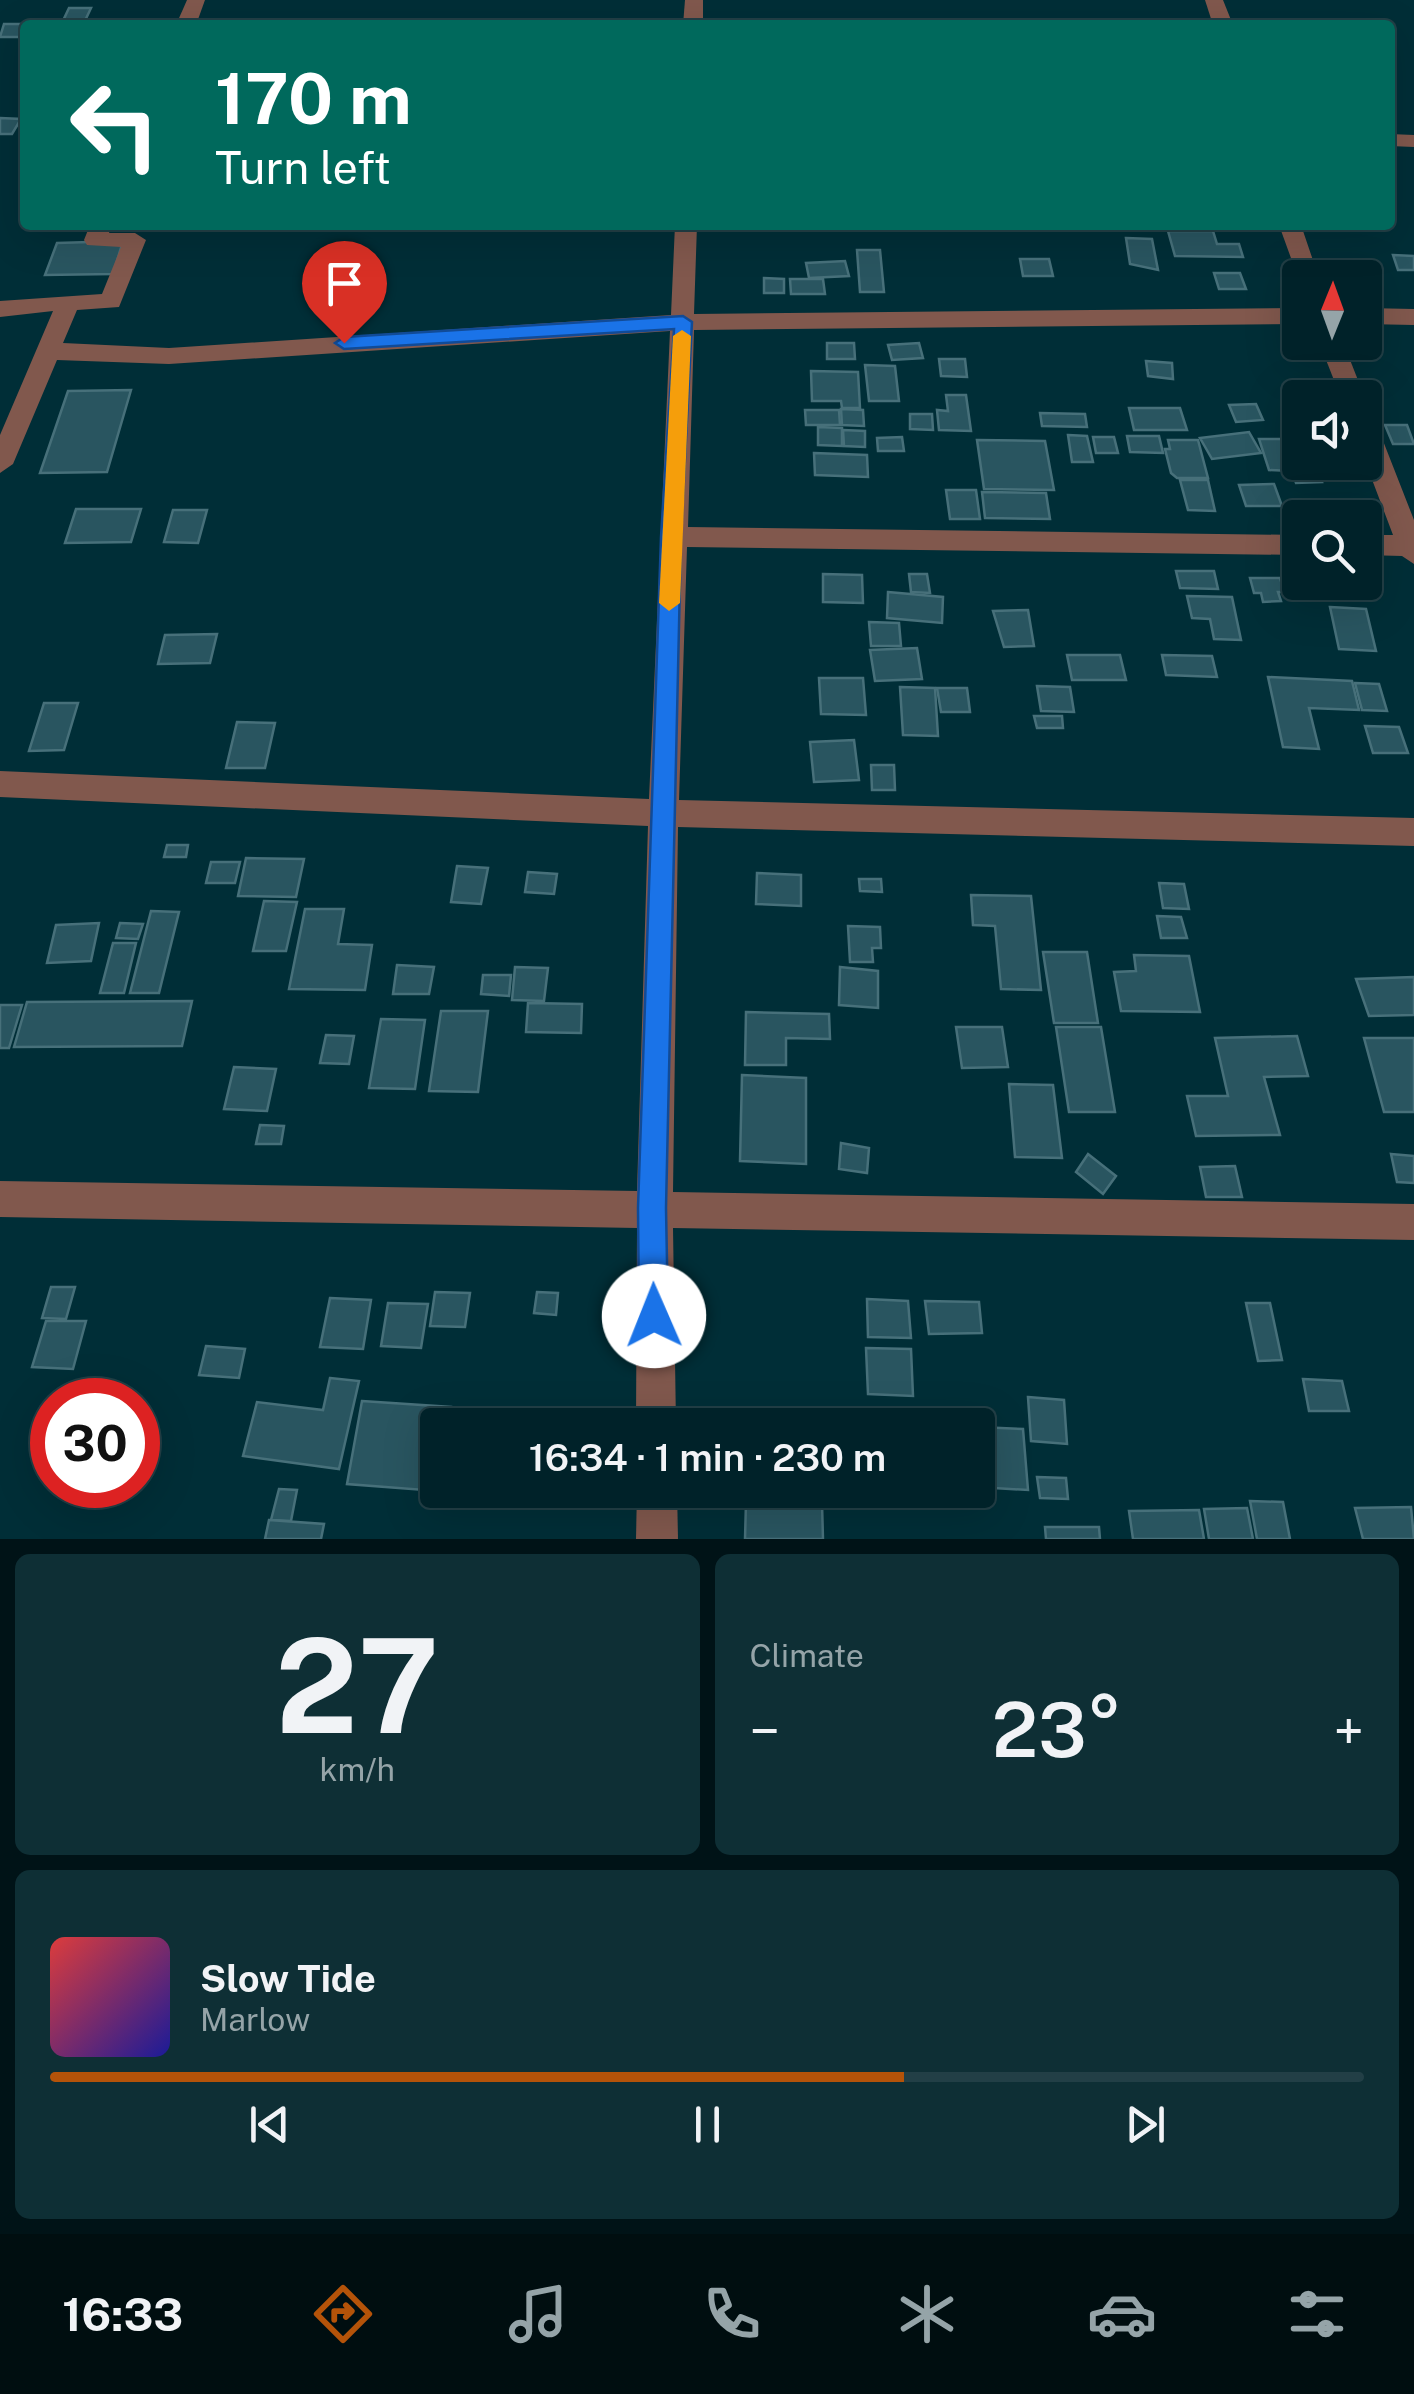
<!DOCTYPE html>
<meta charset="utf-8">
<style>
body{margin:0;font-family:"Public Sans",sans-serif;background:#0e2f35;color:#f1f3f6;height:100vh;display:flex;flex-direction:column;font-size:38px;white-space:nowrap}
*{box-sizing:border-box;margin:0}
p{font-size:32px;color:#95a4a8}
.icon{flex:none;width:55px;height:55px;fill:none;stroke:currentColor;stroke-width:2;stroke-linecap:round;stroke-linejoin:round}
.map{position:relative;height:1539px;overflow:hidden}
.sheet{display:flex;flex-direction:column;gap:15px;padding:15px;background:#001317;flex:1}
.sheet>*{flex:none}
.hud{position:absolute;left:20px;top:20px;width:1375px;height:210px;border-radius:10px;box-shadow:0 10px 40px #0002,0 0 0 2px #223f46;background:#00695c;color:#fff;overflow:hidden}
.needle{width:65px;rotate:1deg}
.tools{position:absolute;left:1282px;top:260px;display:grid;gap:20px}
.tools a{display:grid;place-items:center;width:100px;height:100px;border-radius:10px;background:#002229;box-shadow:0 10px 40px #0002,0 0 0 2px #223f46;font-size:50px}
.speed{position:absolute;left:30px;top:1378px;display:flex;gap:20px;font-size:50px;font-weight:700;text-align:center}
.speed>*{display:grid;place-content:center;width:130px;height:130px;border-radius:50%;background:#002229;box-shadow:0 10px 40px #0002,0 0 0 2px #223f46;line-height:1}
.speed .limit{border:15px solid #d22;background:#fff;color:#111}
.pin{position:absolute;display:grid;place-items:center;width:85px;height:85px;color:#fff;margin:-102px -42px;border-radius:50% 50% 50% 0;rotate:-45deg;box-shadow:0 0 10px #0007}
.pin .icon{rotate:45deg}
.me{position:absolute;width:110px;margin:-55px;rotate:359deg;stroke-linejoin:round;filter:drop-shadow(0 0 8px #0008)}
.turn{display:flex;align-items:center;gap:35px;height:210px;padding:0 30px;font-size:45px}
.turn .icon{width:130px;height:130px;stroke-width:2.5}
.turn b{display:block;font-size:70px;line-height:85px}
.big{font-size:75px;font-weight:600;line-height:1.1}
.sheet .card{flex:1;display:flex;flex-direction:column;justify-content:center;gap:15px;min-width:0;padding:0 35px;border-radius:15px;background:#0e2f35}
.sheet .dial{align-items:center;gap:0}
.dial b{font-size:130px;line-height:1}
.song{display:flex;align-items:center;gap:30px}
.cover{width:120px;height:120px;border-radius:15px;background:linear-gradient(135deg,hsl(0 70% 55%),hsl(240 70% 35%))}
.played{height:10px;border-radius:5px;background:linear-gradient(90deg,#b45309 65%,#223f46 65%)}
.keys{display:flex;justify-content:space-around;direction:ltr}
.heat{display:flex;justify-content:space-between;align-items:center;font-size:55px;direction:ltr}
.sheet .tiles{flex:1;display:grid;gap:15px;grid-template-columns:1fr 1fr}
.card:last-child{grid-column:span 2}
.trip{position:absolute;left:420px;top:1408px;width:575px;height:100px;border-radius:10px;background:#002229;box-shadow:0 10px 40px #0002,0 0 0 2px #223f46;font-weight:600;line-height:100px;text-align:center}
.menu{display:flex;height:160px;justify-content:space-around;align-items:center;background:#000e10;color:#95a4a8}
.menu .icon{width:70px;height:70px}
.menu .selected{color:#b45309}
.menu b{font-size:45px;color:#f1f3f6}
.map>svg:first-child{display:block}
.building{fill:#295560;stroke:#47707a;stroke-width:2.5}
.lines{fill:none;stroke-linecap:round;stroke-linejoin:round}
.street{fill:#81584d;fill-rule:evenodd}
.route{fill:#1a73e8;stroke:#114b97;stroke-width:2.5}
.slow{fill:#f59e0b}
</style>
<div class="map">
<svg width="1414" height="1539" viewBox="0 0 1414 1539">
<rect width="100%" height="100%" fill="#002e37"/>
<g class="building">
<polygon points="69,8 91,8 83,25 61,25"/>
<polygon points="4,24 34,24 25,25 25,37 0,37"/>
<polygon points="0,118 21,119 12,134 0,134"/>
<polygon points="1168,231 1213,231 1217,244 1239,244 1243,257 1175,256"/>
<polygon points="1126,238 1152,239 1158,270 1130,264"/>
<polygon points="123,241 113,274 45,275 57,243"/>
<polygon points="857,250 880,250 884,292 860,292"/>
<polygon points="1393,255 1414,256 1414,270 1398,270"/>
<polygon points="1020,259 1049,259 1053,276 1023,276"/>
<polygon points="845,261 849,276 809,278 806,263"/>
<polygon points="1214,273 1240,273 1246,289 1219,289"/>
<polygon points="764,278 784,279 784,293 764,293"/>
<polygon points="790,279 823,279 825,294 791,294"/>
<polygon points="827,343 854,343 855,359 827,359"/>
<polygon points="919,343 923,358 892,360 888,345"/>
<polygon points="939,359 965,359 967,377 941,376"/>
<polygon points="1146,361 1172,363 1173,379 1148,376"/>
<polygon points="865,365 895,366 899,401 869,401"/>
<polygon points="811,371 858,372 860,408 842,408 841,401 812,401"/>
<polygon points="131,390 107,472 40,473 68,391"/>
<polygon points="946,395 966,395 971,431 939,430 937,410 948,411"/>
<polygon points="1256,404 1263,420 1236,422 1229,405"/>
<polygon points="1129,408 1180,408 1187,430 1134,430"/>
<polygon points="841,409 863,410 864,426 842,425"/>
<polygon points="805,410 839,410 840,425 806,425"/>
<polygon points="1040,413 1085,414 1087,427 1042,426"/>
<polygon points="910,414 932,414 933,430 910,429"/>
<polygon points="1385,425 1407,425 1414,444 1393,444"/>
<polygon points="818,427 842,428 842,446 818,445"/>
<polygon points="843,430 865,431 865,447 844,446"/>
<polygon points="1249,432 1261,453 1212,459 1200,438"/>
<polygon points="1068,435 1087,436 1093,462 1072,462"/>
<polygon points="1127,436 1159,436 1163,453 1130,452"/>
<polygon points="902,437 904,451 878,451 877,438"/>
<polygon points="1093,437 1114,437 1118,453 1096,453"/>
<polygon points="1259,439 1300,439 1300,462 1315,462 1322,482 1296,483 1292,471 1269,470"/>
<polygon points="977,440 1045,441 1054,490 984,489"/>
<polygon points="1168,440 1198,440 1208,478 1177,478 1171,473 1165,449 1170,449"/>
<polygon points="814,453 867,455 868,477 815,475"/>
<polygon points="1180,480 1208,480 1215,511 1188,510"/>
<polygon points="1274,484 1282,506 1246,506 1239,485"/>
<polygon points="946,490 976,490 980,519 950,519"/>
<polygon points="982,492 1046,493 1050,519 985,518"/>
<polygon points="76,509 141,509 131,542 65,543"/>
<polygon points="173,510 207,510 198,543 164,542"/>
<polygon points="1176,571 1214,571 1218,589 1180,588"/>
<polygon points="823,574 862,575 863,603 823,602"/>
<polygon points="909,574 927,574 930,593 911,592"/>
<polygon points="1250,578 1280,578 1284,592 1278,592 1281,601 1263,602 1261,593 1254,593"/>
<polygon points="888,592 943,597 942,623 887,618"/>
<polygon points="1187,596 1232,597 1241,640 1214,639 1210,619 1192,618"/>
<polygon points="1330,607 1366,609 1376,651 1339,649"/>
<polygon points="1028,610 1034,646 1004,647 993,611"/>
<polygon points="869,622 899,623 901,646 871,646"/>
<polygon points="217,634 210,663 158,664 165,635"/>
<polygon points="917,648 922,679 875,681 870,650"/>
<polygon points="1067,655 1120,655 1126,680 1072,680"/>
<polygon points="1162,655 1212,656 1217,677 1166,675"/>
<polygon points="1268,677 1352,681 1359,710 1309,708 1319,749 1283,747"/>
<polygon points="819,678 863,678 866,715 821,714"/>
<polygon points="1355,683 1379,684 1387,711 1362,710"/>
<polygon points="1037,686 1070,687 1074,712 1041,711"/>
<polygon points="900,687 935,688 938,736 903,735"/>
<polygon points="937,688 967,688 970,712 941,712"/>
<polygon points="44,703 78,703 64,750 29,751"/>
<polygon points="1034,716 1062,716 1063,728 1037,728"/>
<polygon points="237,722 275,723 265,768 226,768"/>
<polygon points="1365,726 1399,727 1408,753 1373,753"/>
<polygon points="854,740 859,780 814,782 810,742"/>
<polygon points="871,765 894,765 895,790 872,790"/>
<polygon points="167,845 188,845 186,857 164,857"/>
<polygon points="246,858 304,859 296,897 238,896"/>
<polygon points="211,862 240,862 235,883 206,883"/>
<polygon points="457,866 488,868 481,904 451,902"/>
<polygon points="528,872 557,874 554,894 525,892"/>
<polygon points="757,873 801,875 801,906 756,904"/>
<polygon points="859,879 881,879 882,892 860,891"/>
<polygon points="1159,883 1184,884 1189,909 1163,908"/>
<polygon points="971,895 1031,896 1041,990 1001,989 995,926 973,925"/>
<polygon points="264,901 297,902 286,951 253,951"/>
<polygon points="305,909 344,909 338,944 372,945 365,990 289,989"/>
<polygon points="151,911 179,912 159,993 130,993"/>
<polygon points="1157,916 1181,917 1187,938 1161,938"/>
<polygon points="99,923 91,961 47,963 56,925"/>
<polygon points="120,923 143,924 138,939 116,938"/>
<polygon points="848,926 880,927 881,948 872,948 873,962 850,962"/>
<polygon points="113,943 136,943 124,993 100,993"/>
<polygon points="1043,952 1087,952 1098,1023 1054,1023"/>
<polygon points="1134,955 1189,956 1200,1012 1121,1011 1114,972 1136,971"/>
<polygon points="397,965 434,967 429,994 393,994"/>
<polygon points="515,967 548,968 544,1001 512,1000"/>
<polygon points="840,967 878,971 878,1008 839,1005"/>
<polygon points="483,975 511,975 509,996 481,994"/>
<polygon points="1414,977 1414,1015 1369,1016 1356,979"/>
<polygon points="192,1001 182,1046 14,1047 27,1002"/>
<polygon points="528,1003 582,1004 581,1033 526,1032"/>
<polygon points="0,1005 22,1005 9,1048 0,1048"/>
<polygon points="441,1011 488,1011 478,1092 429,1091"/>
<polygon points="746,1012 829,1014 830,1039 786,1038 786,1065 745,1065"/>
<polygon points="381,1019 425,1020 415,1089 369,1088"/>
<polygon points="956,1027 1002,1027 1008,1067 962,1068"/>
<polygon points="1056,1027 1101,1027 1115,1112 1069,1112"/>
<polygon points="326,1035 354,1036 349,1064 320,1063"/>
<polygon points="1297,1036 1308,1076 1264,1077 1280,1135 1196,1136 1187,1096 1228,1096 1215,1038"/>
<polygon points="1364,1038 1414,1038 1414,1112 1384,1112"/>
<polygon points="234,1067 276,1069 267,1111 224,1109"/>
<polygon points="742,1075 806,1078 806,1164 740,1161"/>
<polygon points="1009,1084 1053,1085 1062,1158 1015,1157"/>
<polygon points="260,1125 284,1126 281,1144 256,1144"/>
<polygon points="841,1143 869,1148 867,1173 839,1169"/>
<polygon points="1088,1154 1116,1176 1103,1194 1076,1172"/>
<polygon points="1391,1154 1414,1156 1414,1183 1397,1182"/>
<polygon points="1235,1166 1242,1197 1206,1197 1200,1167"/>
<polygon points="51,1287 75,1287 66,1319 42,1318"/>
<polygon points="435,1292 470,1293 465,1327 430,1326"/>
<polygon points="537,1292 558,1293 556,1315 534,1313"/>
<polygon points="330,1298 371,1300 363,1349 320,1347"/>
<polygon points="867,1299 908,1301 911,1338 868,1337"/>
<polygon points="925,1301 979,1302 982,1333 929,1334"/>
<polygon points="388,1303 428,1304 421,1348 381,1346"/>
<polygon points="1246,1303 1270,1303 1282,1360 1258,1361"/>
<polygon points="46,1321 86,1321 73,1369 32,1367"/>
<polygon points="206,1346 245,1349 239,1378 199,1375"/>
<polygon points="866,1348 911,1349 913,1396 868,1394"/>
<polygon points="330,1378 359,1381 339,1469 243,1456 257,1402 323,1410"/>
<polygon points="1303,1379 1342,1381 1349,1411 1309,1411"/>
<polygon points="1028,1397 1064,1400 1067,1444 1031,1441"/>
<polygon points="362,1401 451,1407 448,1425 438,1425 437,1491 347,1484"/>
<polygon points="978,1427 1023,1429 1028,1490 978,1487"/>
<polygon points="1037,1477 1066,1478 1068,1499 1040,1498"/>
<polygon points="279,1489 297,1490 291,1521 271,1520"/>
<polygon points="891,1490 924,1490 925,1504 892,1504"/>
<polygon points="1250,1501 1283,1502 1290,1539 1257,1539"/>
<polygon points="746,1502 822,1503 823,1539 745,1539"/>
<polygon points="1411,1507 1414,1539 1363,1539 1355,1508"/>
<polygon points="1247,1508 1253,1539 1209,1539 1204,1509"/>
<polygon points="1199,1510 1204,1539 1133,1539 1129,1511"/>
<polygon points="269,1520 324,1524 321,1539 265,1539"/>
<polygon points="1045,1527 1099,1527 1100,1539 1046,1539"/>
</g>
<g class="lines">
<g class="street">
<polygon points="187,0 205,0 196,25 176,25"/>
<polygon points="685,0 703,0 703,25 683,25"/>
<polygon points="1205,0 1223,0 1233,25 1213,25"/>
<polygon points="1390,134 1414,135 1414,147 1390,146"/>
<polygon points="90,225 112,225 109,233 135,233 146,240 119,307 77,310 63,343 169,348 671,315 675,225 697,225 694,314 1300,308 1300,324 694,330 688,527 1300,535 1300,555 687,547 679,800 1414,818 1414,846 678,827 673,1192 1414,1204 1414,1240 673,1228 676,1425 636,1425 637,1228 0,1217 0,1181 637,1191 648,826 0,797 0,771 649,799 670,331 169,364 57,360 13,464 0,473 0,435 53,311 0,317 0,301 102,294 121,247 87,245 84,240"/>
<polygon points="1279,225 1301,225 1319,278 1300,278 1300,283"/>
<polygon points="1365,308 1414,309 1414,325 1365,324"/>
<polygon points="1319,342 1343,342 1365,398 1365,399 1341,398"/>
<polygon points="1365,419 1378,428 1414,520 1414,564 1402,556 1365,555 1365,535 1393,535 1365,461"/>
<polygon points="637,1490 677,1490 678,1539 636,1539"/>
</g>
</g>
<polygon class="route" points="683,316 692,322 681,537 666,1208 668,1316 664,1327 654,1331 644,1327 639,1316 638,1208 661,537 674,329 344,349 335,343 344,337"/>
<polygon class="slow" points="682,330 691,336 680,603 669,611 659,603 673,336"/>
</svg>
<div class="tools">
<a><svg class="needle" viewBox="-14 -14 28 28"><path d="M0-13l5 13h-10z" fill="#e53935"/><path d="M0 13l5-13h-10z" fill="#95a4a8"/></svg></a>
<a><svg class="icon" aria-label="sound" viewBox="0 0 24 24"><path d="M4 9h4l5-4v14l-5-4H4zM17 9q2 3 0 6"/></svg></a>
<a><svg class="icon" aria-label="search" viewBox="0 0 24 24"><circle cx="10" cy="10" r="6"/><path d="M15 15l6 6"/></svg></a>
</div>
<div class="speed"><div class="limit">30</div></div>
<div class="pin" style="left:344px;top:343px;background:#d93025"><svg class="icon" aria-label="arrive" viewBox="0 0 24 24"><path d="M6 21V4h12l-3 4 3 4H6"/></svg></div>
<svg class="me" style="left:654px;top:1316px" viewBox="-20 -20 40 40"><circle r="19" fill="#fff"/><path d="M0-13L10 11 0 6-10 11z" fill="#1a73e8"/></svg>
<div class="trip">16:34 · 1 min · 230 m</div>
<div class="hud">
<div class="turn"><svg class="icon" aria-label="left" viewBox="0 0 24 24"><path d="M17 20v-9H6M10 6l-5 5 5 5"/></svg><div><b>170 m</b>Turn left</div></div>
</div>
</div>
<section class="sheet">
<div class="tiles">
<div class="card dial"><b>27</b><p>km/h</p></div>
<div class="card"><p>Climate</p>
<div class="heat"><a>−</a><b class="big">23°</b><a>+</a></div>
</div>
<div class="card">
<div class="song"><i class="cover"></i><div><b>Slow Tide</b><p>Marlow</p></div></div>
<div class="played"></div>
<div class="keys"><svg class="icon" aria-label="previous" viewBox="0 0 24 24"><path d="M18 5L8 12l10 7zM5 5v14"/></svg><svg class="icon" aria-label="pause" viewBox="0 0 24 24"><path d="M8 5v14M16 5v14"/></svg><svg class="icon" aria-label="next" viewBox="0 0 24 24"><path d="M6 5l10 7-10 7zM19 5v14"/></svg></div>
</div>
</div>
</section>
<nav class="menu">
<b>16:33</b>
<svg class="icon selected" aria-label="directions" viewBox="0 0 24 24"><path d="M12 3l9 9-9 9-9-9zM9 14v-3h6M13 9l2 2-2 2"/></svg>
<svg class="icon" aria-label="music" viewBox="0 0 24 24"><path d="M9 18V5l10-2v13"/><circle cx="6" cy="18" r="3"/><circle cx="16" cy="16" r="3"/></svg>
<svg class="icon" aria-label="phone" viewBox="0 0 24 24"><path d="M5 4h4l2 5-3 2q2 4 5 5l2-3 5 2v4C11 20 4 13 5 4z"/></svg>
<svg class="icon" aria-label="climate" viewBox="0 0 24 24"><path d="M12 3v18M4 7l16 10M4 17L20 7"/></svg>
<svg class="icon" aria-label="car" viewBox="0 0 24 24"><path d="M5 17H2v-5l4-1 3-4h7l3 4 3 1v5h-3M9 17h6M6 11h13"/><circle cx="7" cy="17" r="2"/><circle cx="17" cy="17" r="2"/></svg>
<svg class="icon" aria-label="filters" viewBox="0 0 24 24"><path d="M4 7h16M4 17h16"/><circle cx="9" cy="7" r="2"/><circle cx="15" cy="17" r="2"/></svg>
</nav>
